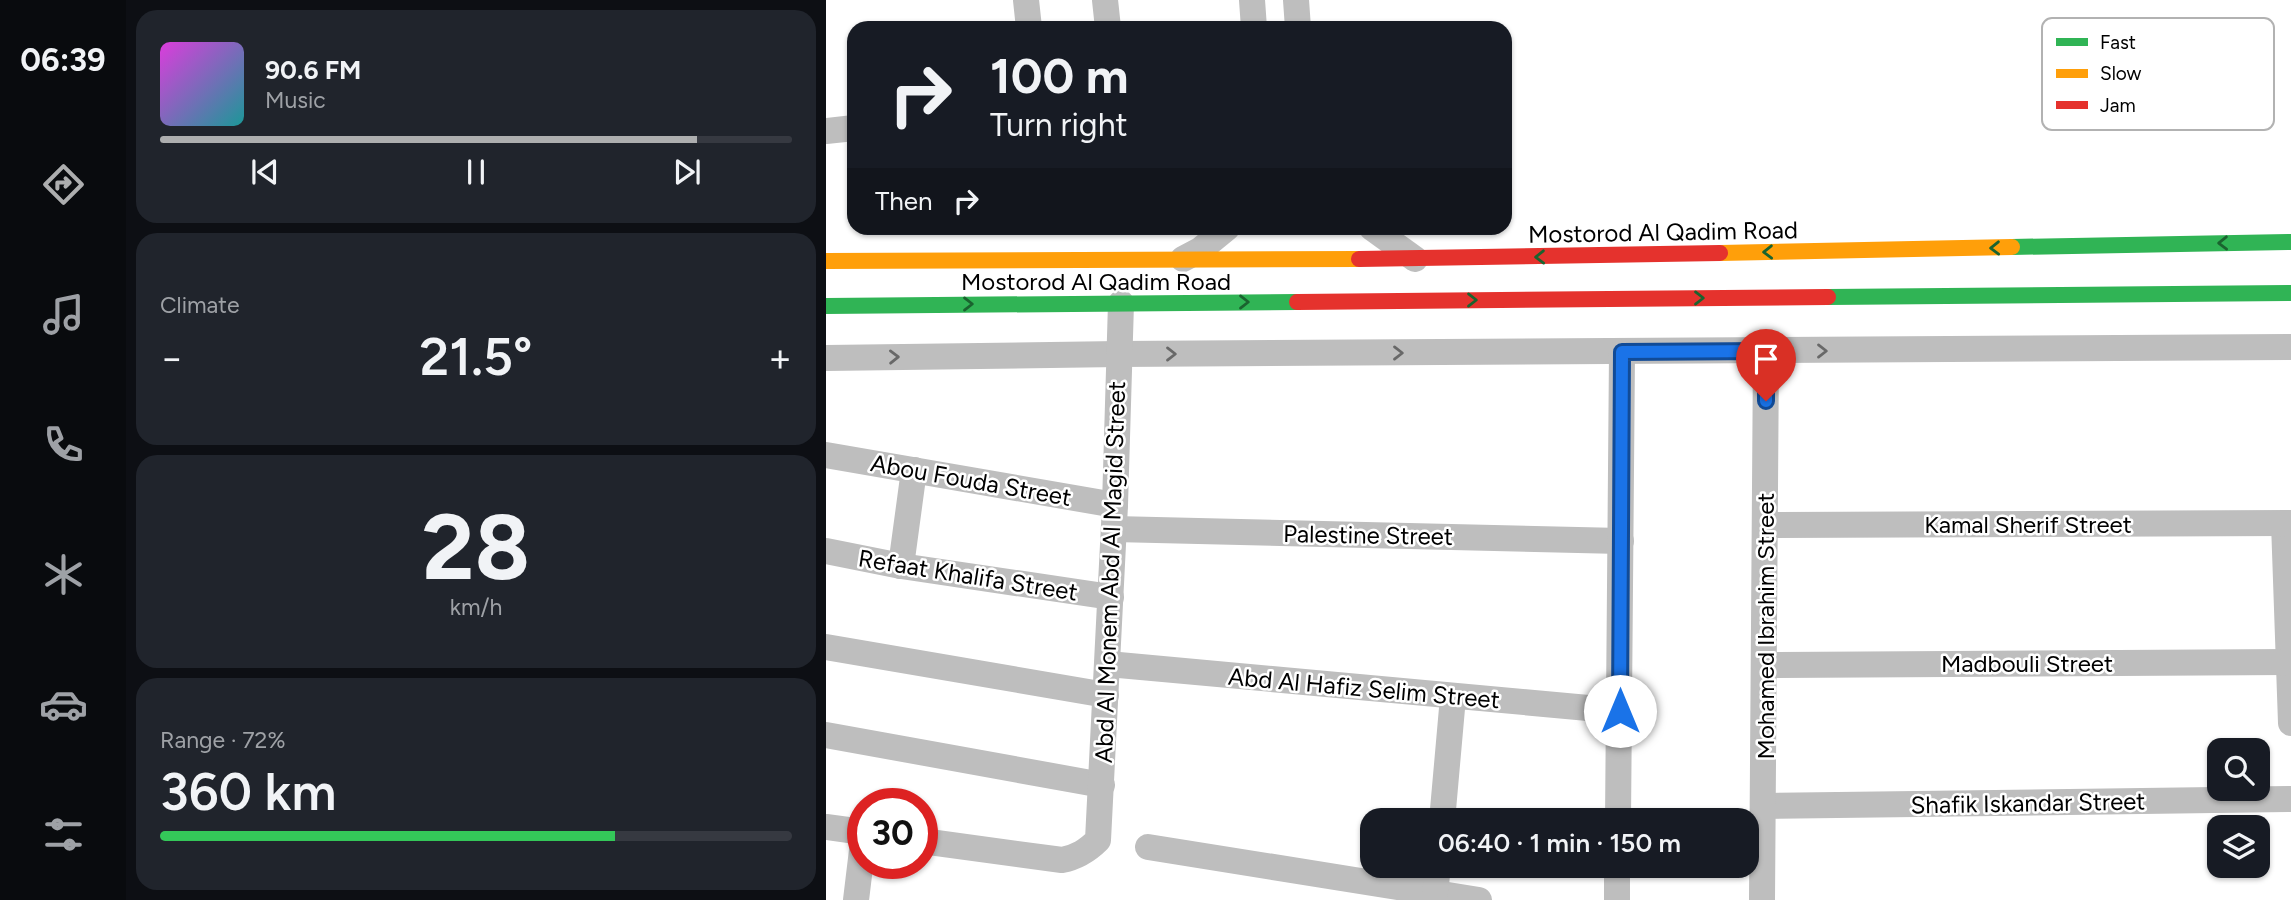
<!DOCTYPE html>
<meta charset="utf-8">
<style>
body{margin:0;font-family:Figtree,sans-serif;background:#20242c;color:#f1f3f6;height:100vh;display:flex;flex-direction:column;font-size:26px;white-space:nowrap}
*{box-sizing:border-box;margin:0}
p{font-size:23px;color:#9ea1a6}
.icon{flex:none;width:38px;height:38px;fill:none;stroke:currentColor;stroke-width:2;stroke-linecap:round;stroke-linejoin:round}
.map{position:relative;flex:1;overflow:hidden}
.sheet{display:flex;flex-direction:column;gap:10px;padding:10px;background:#0d0f14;width:700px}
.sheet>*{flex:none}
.hud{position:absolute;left:21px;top:21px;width:665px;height:214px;border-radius:21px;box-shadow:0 2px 5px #0004;background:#171b24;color:#f1f3f6;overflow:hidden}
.tools{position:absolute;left:1381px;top:738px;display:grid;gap:14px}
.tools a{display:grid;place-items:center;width:63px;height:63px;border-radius:14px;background:#171b24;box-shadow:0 2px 5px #0004;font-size:35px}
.speed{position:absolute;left:21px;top:788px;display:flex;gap:14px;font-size:35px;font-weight:700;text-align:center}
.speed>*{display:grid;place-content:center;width:91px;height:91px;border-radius:50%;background:#171b24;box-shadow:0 2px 5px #0004;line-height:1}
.speed .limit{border:10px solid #d22;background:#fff;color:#111}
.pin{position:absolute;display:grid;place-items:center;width:60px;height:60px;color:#fff;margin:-72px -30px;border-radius:50% 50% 50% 0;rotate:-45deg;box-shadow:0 0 7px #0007}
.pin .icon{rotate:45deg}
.me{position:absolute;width:77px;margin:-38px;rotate:0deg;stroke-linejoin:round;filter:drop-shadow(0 0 5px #0008)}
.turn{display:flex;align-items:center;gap:24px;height:147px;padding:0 28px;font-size:32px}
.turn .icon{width:91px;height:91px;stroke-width:2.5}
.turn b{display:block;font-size:49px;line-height:60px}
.then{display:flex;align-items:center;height:66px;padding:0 28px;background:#0003;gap:14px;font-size:26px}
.big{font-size:52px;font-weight:600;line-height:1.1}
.sheet .widget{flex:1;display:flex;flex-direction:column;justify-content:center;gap:10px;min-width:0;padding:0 24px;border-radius:21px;background:#20242c}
.sheet .dial{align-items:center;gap:0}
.dial b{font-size:91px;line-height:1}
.song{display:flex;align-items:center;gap:21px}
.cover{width:84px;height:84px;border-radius:10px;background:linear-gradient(135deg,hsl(300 70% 55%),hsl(180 70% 35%))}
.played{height:7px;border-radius:4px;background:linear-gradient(90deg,#adaeaf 85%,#363941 85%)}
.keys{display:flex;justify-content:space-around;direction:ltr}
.heat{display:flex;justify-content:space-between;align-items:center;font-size:38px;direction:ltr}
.charge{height:10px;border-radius:5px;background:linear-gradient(90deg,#34c759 72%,#363941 0)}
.trip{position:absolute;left:534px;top:808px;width:399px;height:70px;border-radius:21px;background:#171b24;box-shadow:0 2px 5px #0004;font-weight:600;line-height:70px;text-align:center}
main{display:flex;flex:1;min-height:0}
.dock{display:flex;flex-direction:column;width:126px;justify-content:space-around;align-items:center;background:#090b0e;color:#9ea1a6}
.dock .icon{width:49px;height:49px}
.dock .selected{color:#adaeaf}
.dock b{font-size:32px;color:#f1f3f6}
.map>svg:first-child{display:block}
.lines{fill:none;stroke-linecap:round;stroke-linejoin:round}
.street{stroke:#bebebe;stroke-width:26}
.fast{stroke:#30b455;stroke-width:16}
.slow{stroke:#ff9f0a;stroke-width:16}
.jam{stroke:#e5322d;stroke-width:16}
.oneway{stroke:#1a632f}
.oneway2{stroke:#686868}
.route-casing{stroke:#114b97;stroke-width:18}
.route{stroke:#1a73e8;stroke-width:12}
.labels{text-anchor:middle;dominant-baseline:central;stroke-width:5;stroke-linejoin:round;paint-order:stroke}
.street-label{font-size:24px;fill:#000;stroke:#fff}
.key{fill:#fff;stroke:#b2b2b2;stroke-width:2}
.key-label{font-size:19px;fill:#000}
</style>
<main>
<nav class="dock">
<b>06:39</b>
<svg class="icon selected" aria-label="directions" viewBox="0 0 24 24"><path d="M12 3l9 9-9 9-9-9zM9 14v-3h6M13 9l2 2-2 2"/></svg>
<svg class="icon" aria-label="music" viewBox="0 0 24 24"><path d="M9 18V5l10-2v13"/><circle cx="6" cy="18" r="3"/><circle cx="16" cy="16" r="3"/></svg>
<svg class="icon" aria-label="phone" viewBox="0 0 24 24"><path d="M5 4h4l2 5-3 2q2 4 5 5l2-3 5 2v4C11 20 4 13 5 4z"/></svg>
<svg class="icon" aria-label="climate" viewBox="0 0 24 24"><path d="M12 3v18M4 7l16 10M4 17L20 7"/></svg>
<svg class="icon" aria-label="car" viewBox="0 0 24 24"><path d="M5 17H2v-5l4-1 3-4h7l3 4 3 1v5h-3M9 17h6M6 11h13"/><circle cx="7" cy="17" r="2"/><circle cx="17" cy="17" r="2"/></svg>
<svg class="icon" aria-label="filters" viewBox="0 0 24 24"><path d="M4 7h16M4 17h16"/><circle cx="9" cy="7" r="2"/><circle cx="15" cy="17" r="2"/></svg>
</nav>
<section class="sheet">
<div class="widget">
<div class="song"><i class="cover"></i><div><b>90.6 FM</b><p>Music</p></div></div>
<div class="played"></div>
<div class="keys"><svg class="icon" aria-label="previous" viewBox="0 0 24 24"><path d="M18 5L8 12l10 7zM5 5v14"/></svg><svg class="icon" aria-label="pause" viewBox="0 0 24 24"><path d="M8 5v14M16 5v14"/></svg><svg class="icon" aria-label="next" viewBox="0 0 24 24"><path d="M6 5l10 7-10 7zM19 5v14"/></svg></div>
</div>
<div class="widget"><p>Climate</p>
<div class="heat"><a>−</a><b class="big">21.5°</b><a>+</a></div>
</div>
<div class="widget dial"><b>28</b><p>km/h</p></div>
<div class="widget"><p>Range · 72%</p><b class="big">360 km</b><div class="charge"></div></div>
</section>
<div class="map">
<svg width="1465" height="900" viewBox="0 0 1465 900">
<rect width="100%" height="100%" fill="#fff"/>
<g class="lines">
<g class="street">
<polyline points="200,0 203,28"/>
<polyline points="279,0 282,28"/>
<polyline points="426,0 428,28"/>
<polyline points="470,0 472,28"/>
<polyline points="0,131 28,128"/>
<polyline points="546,228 589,259"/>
<polyline points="357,259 374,250 401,228"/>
<polyline points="0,358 293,354 1465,347"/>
<polyline points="0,455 289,505"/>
<polyline points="1458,523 1465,723"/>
<polyline points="939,525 1465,523"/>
<polyline points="288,529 795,541"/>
<polyline points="0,551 75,566 285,597"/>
<polyline points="75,566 88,470"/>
<polyline points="0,647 280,695"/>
<polyline points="282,664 795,711"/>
<polyline points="939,665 1463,662"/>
<polyline points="0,735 276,785"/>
<polyline points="939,806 1465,799"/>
<polyline points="616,821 627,697"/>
<polyline points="792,821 796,352"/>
<polyline points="0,827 37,832"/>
<path d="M 96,841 L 236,860 C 251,857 261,851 272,840 L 289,505 L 295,303"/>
<polyline points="322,847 653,900"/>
<polyline points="609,893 612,866"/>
<polyline points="30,900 37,842"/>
<polyline points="791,900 791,866"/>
<polyline points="936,900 940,351"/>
</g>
<g class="fast">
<polyline points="1186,247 1465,242"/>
<polyline points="1002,297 1465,293"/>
<polyline points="0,306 471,302"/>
</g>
<g class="slow">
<polyline points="894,253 1186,247"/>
<polyline points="0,261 533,259"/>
</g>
<g class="jam">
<polyline points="533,259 894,253"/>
<polyline points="471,302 1002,297"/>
</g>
</g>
<defs><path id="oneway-chevron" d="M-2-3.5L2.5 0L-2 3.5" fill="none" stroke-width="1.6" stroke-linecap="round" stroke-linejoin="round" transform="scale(1.75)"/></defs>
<g class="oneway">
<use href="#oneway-chevron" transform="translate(1397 243) rotate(179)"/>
<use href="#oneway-chevron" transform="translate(1169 248) rotate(179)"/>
<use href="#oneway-chevron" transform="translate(942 252) rotate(179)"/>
<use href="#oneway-chevron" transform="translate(714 257) rotate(179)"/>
<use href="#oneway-chevron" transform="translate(873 298)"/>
<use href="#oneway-chevron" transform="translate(646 300)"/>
<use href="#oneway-chevron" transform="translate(418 302)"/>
<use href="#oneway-chevron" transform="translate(142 304)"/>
</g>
<g class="oneway2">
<use href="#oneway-chevron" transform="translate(996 351)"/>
<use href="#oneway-chevron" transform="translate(572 353)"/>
<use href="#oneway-chevron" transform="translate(345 354)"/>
<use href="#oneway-chevron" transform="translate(68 357) rotate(-1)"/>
</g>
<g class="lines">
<defs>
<polyline id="route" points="794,711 796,352 940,351 940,401"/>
</defs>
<use href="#route" class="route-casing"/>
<use href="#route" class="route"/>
</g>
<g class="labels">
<g class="street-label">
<text transform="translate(837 232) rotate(-1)">Mostorod Al Qadim Road</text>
<text x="270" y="281">Mostorod Al Qadim Road</text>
<text transform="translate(145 480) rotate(10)">Abou Fouda Street</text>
<text x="1202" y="524">Kamal Sherif Street</text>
<text transform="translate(542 535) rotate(1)">Palestine Street</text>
<text transform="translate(284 572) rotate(-88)">Abd Al Monem Abd Al Magid Street</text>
<text transform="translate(142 575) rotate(9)">Refaat Khalifa Street</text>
<text transform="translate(939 626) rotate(-90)">Mohamed Ibrahim Street</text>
<text x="1201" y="663">Madbouli Street</text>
<text transform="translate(538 688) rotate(5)">Abd Al Hafiz Selim Street</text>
<text transform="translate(1202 803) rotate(-1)">Shafik Iskandar Street</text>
</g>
</g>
<rect x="1216" y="18" width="232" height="112" rx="10" class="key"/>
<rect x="1230" y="38" width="32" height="8" fill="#30b455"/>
<rect x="1230" y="69" width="32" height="9" fill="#ff9f0a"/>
<rect x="1230" y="101" width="32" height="8" fill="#e5322d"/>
<g class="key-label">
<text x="1274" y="49">Fast</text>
<text x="1274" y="80">Slow</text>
<text x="1274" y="112">Jam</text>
</g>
</svg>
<div class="tools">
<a><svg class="icon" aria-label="search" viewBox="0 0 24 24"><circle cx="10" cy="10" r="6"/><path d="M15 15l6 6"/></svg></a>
<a><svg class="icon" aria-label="layers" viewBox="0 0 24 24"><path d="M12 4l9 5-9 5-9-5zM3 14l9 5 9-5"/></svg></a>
</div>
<div class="speed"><div class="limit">30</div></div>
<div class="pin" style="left:940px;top:401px;background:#d93025"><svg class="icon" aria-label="arrive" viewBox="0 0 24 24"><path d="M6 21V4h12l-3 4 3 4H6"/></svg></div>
<svg class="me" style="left:794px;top:711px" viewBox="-20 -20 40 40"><circle r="19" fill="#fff"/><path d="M0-13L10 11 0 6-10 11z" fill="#1a73e8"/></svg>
<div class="trip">06:40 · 1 min · 150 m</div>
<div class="hud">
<div class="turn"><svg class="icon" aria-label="right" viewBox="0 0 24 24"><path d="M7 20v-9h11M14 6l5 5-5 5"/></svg><div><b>100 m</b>Turn right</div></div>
<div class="then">Then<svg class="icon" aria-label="right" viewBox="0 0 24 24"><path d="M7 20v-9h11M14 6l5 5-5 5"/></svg></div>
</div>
</div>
</main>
